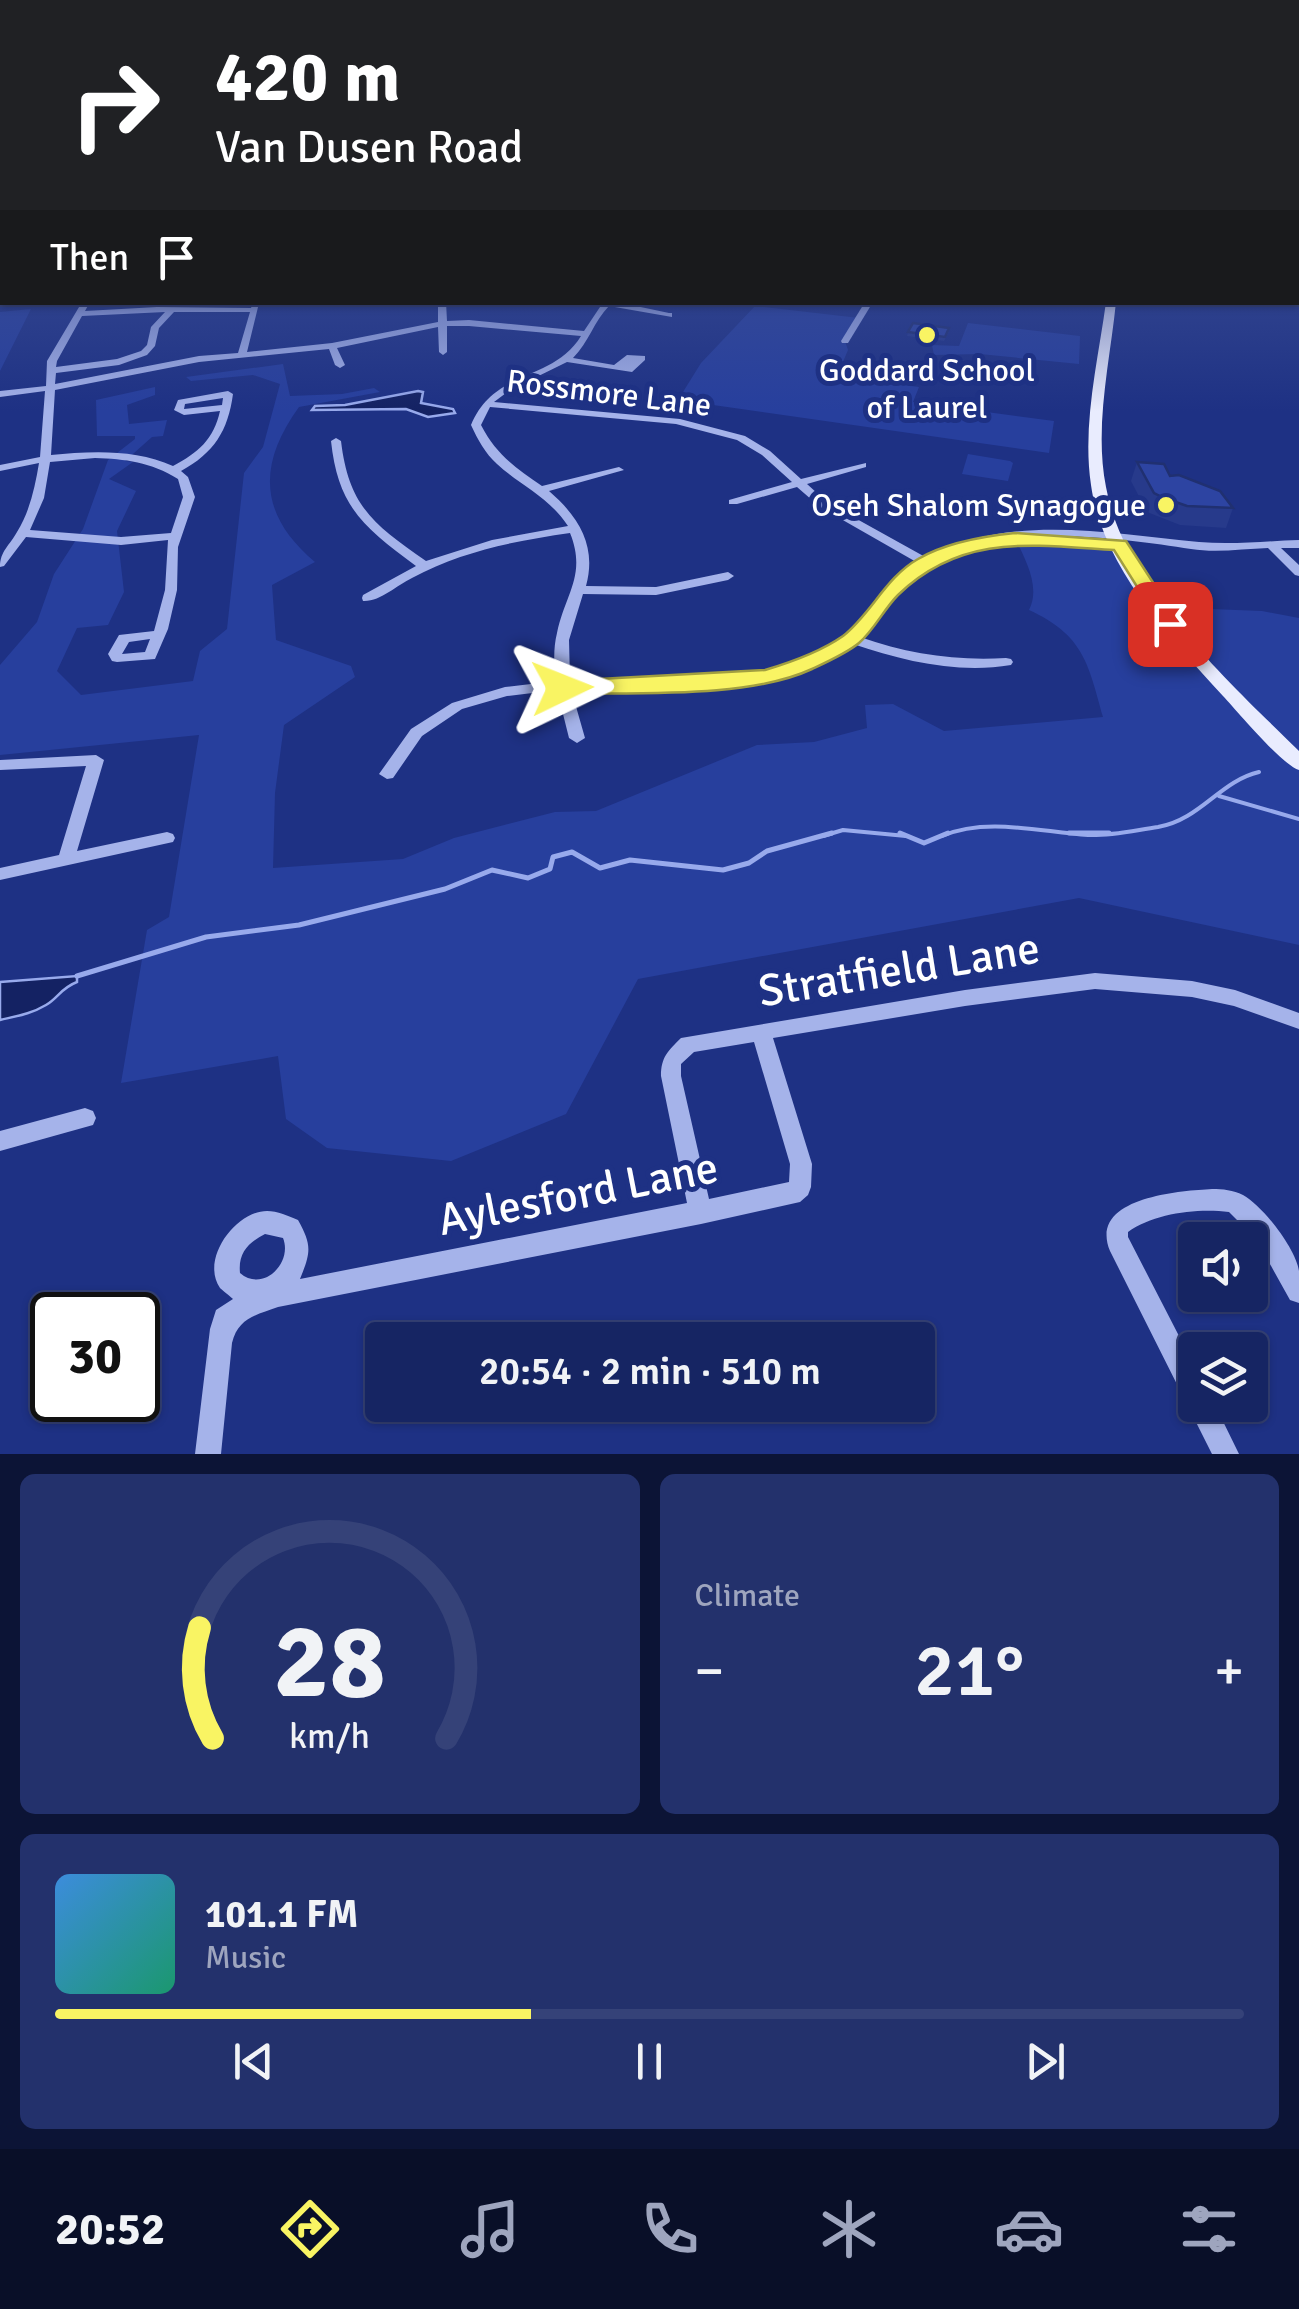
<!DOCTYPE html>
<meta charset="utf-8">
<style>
body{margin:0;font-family:Signika,sans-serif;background:#23316c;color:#f1f3f6;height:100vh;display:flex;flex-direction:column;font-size:38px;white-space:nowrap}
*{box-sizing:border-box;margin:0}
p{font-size:32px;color:#9ea5be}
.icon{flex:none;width:55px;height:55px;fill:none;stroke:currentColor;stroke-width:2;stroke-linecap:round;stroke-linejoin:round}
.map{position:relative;height:1454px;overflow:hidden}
.details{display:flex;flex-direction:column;gap:20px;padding:20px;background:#0c1436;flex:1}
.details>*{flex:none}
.guide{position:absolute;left:0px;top:0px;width:1300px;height:305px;box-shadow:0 2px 8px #0004,0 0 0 2px #354278;background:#202124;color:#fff;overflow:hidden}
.fabs{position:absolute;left:1178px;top:1222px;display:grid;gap:20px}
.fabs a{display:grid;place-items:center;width:90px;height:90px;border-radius:10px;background:#162563;box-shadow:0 2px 8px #0004,0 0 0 2px #354278;font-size:50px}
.speed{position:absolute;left:30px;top:1292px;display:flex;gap:20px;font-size:50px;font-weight:700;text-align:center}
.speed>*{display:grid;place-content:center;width:130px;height:130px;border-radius:50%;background:#162563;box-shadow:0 2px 8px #0004,0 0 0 2px #354278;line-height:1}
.speed .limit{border:5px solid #111;border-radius:15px;background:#fff;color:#111}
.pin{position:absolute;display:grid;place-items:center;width:85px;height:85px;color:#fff;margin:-42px;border-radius:20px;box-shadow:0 5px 15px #0006}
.me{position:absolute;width:110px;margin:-55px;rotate:88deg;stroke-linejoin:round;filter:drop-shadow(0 0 8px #0008)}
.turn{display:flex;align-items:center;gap:35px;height:210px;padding:0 50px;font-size:45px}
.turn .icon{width:130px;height:130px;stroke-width:2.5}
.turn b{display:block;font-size:70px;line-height:85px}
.then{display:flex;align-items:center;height:95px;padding:0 50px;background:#0003;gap:20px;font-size:38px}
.big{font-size:75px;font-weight:600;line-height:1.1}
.details .widget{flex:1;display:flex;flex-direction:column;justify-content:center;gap:15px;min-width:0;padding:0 35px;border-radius:15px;background:#23316c}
.details .dial{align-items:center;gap:0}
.dial svg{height:260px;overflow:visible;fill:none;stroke:#354278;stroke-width:7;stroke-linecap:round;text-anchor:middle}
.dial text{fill:#f1f3f6;stroke:none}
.song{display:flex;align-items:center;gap:30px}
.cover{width:120px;height:120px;border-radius:15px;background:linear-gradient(135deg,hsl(210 70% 55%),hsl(160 70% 35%))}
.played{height:10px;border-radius:5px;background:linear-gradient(90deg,#f9f463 40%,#354278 40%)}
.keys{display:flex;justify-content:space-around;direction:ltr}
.heat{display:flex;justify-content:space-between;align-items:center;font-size:55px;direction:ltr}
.details .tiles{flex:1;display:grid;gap:20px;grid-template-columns:1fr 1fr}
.widget:last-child{grid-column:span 2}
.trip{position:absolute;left:365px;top:1322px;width:570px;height:100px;border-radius:10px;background:#162563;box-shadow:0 2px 8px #0004,0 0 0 2px #354278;font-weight:600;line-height:100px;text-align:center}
.tabs{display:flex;height:160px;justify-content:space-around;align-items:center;background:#090f28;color:#9ea5be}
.tabs .icon{width:70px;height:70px}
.tabs .selected{color:#f9f463}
.tabs b{font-size:45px;color:#f1f3f6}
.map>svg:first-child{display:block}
.green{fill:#273f9d}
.water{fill:#142263;stroke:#98aaec;stroke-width:2.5}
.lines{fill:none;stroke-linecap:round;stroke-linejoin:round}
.stream-far1{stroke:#98aaec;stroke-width:4}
.stream{stroke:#98aaec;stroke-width:5}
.minor{fill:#a5b3ea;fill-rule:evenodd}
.major{fill:#e9ecfe;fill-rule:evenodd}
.wall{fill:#273a8b}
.building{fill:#2d44a2;stroke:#203071;stroke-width:2.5}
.route{fill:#f9f463;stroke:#a29f40;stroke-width:2.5}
.poi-dot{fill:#f9f463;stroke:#1e3184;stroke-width:4}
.labels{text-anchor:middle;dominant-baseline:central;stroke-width:10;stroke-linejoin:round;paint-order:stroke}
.far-poi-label{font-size:32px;fill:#fff;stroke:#1e3184}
.far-street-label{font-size:32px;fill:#fff;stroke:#1e3184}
.near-street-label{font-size:45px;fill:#fff;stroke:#1e3184}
</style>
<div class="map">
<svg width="1299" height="1454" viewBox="0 0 1299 1454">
<rect width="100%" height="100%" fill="#1e3184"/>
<g class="green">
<polygon points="755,306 859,318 845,341 848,350 837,376 919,387 913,402 1054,421 1049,453 678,400 701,363"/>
<polygon points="31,309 0,371 0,312"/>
<polygon points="968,323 1080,336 1079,364 980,354 934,355 932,345 959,346"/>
<path d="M 283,364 L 290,396 L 342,394 L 374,388 L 380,392 L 299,407 C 257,465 259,515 315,562 L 272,585 L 276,640 L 351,666 L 355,677 L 284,725 L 275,793 L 273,868 L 403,859 L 454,838 L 555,812 L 596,811 L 757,745 L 814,742 L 867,728 L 865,705 L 893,704 L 944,731 L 1103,717 C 1088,662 1083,635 1029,610 C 1041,587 1025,559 1015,538 L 1120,545 L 1159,607 L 1262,611 L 1299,618 L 1299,945 L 1079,898 L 638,979 L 566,1114 L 451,1161 L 327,1148 L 286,1119 L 278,1056 L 121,1083 L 147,930 L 169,917 L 199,735 L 0,755 L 0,665 L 37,622 L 54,574 L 83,529 L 108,460 L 135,439 L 135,436 L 97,436 L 96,400 L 155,387 L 155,395 L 127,405 L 129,424 L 167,420 L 163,436 L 152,437 L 125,461 L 133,462 L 109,479 L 136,491 L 117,531 L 124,592 L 108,625 L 77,628 L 57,671 L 81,695 L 193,681 L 200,651 L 227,629 L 244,473 L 263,447 L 280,384 L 253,375 L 191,381 L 186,377 Z"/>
<polygon points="968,454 1010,461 1013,463 1008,481 962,474"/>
</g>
<g class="water">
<polygon points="418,391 423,392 421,403 453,409 455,413 428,417 406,409 312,410 315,406 345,405"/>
<path d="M 77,976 L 77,982 C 61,988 58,998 46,1005 C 31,1014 17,1016 0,1020 L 0,982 Z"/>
</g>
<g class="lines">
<g class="stream-far1">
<polyline points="1219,796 1299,819"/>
<polyline points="823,836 843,830 906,836"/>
<path d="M 942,836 C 987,817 1040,832 1088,835 C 1111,836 1136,830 1158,827 C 1200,820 1220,781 1259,772"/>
</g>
<g class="stream">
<polyline points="900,833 924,843 948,833"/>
<polyline points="1069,833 1109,833"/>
<polyline points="77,976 206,937 299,925 445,889 492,870 528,878 550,869 553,857 572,852 600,868 630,860 723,870 749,863 767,851 832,833"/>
</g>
<g class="minor">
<rect x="0" y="216" width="2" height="4"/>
<rect x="1298" y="230" width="1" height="4"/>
<path d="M 82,302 L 90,302 L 85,311 L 157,307 L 251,308 L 253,303 L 259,303 L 247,352 L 332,343 L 438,322 L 438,302 L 446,302 L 447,321 L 469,320 L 584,331 L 602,304 L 598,302 L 617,302 L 669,313 L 672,313 L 672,317 L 609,306 C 594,321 589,342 573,358 L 614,365 L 627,355 L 645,356 L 645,360 L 632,372 L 567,362 L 510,390 L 494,402 L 680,419 L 745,436 L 770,451 L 801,479 L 866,463 L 866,467 L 807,484 L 828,503 L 927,558 C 1009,512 1110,534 1199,542 C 1232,545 1266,541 1299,540 L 1299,548 L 1281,548 L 1299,565 L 1299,576 L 1295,575 L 1268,548 C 1243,549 1215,553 1191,549 C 1114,537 990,520 923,570 C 899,589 881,616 860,637 C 908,654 955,661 1006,658 L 1011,659 L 1013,662 L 1011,665 C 958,674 903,661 853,644 C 782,702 658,687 571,689 L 585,738 L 577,743 L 569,738 L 557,690 L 507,696 L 462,709 L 422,736 L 393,778 L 387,779 L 379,774 L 411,729 L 452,703 L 505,687 L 556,681 C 554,665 553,649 557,633 C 565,594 587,575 570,533 C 515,541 462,551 412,578 C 397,585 380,602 363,601 L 362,598 L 363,595 L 416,566 C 365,528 338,508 331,441 L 336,438 L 341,441 C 349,508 375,525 426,561 L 492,540 L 568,526 C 548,496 522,487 497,464 C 485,453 478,440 471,425 C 495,368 553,382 581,336 L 469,326 L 447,326 L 447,352 L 443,355 L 439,352 L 438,327 L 337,348 L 345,365 L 340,368 L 335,365 L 329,349 L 199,362 L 55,390 L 51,455 C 91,451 136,449 173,466 C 198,453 214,439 220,411 L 184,415 L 174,410 L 178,400 L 228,391 L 233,394 C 228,431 214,453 181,471 L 188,477 L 195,497 L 178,547 L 177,590 L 168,629 L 155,659 L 117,662 L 112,661 L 108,654 L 119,635 L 154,631 L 165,590 L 168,540 L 121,545 L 26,537 L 4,566 L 0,567 C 0,551 10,545 17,532 C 30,511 35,487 39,463 L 0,471 L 0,465 L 40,457 L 45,391 L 0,397 L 0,391 L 46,386 L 47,361 ZM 165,312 L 151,327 L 147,345 L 141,351 L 117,359 L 56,367 L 57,361 L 82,316 ZM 174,312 L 250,312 L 238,353 L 199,356 L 55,384 L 56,373 L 119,365 L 147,355 L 155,346 L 159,328 ZM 223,398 L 222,405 L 184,409 L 185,404 ZM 490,407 L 676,424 L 737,440 L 762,455 L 792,482 L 729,500 L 729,504 L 737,504 L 797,487 L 820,507 L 918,563 C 887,587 867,623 835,645 C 766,693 651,679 570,680 L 569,640 L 583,594 L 656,595 L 728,580 L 734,576 L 728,572 L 656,587 L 586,586 C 597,546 579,517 549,491 L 624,470 L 619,467 L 542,486 C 515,468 496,454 481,425 ZM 95,458 C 125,459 151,462 178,479 L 183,497 L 171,533 L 121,537 L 30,530 L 44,498 L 50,462 ZM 150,639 L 145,652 L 122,654 L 129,642 Z"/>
<polygon points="865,302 873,302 848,343 842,343 841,341"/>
<polygon points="96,755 104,760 77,851 167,832 173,834 175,838 173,842 0,880 0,868 59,855 86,766 0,770 0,760"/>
<path d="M 1095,973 L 1192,981 L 1235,990 L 1299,1013 L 1299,1029 L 1234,1006 L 1192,997 L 1095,989 L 965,1006 L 773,1038 L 812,1164 L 811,1187 L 808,1195 L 800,1202 L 701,1224 L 278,1307 C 256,1315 238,1318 232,1343 L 221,1454 L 195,1454 L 210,1329 L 216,1310 L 233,1299 C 232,1298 221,1289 220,1288 C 200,1259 236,1211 267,1211 C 277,1211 289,1216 298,1220 C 312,1245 311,1252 300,1279 L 687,1203 L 661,1076 C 661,1057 668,1051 681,1038 L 965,990 ZM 754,1042 L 790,1164 L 789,1182 L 709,1199 L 681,1076 L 681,1064 L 694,1052 ZM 265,1234 L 283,1238 C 293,1263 263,1293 240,1273 C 238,1253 248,1243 265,1234 Z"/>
<polygon points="85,1108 93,1111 96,1118 93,1125 0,1151 0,1131"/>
<path d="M 1212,1189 C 1223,1189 1233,1190 1243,1195 C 1263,1206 1296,1249 1299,1271 C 1299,1281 1299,1293 1299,1303 L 1290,1300 L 1256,1239 L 1229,1212 C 1198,1208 1154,1213 1128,1232 L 1128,1237 L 1195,1367 L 1195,1405 L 1215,1405 L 1239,1454 L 1212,1454 L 1110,1251 C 1088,1198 1177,1191 1212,1189 Z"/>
</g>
<path class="major" d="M 1106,302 L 1116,302 C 1110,362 1094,427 1106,487 C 1124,587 1229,682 1299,751 L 1299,770 C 1282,765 1238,712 1223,696 C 1170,638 1102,566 1091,485 C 1082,425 1098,361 1106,302 Z"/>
</g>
<g class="wall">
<polygon points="908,332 949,332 944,341 907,336"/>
<polygon points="1137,462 1170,476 1233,508 1226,528 1180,525 1147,512 1131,481"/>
</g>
<g class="building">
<polygon points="913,323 949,328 945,337 908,332"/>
<polygon points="1137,462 1164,464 1170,476 1179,475 1220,491 1233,508 1187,506 1164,498 1154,493"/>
</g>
<linearGradient id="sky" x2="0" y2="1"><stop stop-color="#101b49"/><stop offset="0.51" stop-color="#3b4e94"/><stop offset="1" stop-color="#3b4e94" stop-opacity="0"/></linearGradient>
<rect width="1299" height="411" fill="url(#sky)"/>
<path class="route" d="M 1015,533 L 1126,541 L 1180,624 L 1177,628 L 1163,628 L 1114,550 C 1033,545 962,533 898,595 C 884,609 874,630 859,643 C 847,653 827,662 812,669 C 748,699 634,692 562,694 L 551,688 L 562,681 L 765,670 C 792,662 820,652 843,636 C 871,614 886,577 918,559 C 945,543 985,536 1015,533 Z"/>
<g class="poi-dot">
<circle cx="927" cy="335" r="10"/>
<circle cx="1166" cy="505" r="10"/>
</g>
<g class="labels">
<g class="far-poi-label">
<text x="927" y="370">Goddard School<tspan x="927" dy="37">of Laurel</tspan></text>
<text x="1146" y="505" text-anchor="end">Oseh Shalom Synagogue</text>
</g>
<g class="far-street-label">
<text transform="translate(609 393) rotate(7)">Rossmore Lane</text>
</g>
<g class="near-street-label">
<text transform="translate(899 970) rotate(-9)">Stratfield Lane</text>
<text transform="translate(578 1194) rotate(-11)">Aylesford Lane</text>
</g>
</g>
</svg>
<div class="fabs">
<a><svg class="icon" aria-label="sound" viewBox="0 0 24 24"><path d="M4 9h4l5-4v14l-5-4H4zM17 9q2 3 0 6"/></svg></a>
<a><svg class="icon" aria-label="layers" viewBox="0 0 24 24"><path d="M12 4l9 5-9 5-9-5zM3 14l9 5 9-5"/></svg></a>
</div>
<div class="speed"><div class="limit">30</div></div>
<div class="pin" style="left:1170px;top:624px;background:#d93025"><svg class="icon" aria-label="arrive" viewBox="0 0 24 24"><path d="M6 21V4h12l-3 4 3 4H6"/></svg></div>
<svg class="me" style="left:562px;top:688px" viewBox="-20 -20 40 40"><path d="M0-17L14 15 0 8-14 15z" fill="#f9f463" stroke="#fff" stroke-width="4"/></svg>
<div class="trip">20:54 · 2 min · 510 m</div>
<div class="guide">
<div class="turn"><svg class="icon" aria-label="right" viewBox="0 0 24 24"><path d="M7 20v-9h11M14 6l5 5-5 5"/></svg><div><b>420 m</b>Van Dusen Road</div></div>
<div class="then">Then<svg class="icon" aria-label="arrive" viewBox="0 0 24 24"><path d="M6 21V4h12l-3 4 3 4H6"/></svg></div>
</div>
</div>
<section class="details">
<div class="tiles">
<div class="widget dial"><svg viewBox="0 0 100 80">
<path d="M14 69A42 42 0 1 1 86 69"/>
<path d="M14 69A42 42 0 0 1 10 35" stroke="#f9f463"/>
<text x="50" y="56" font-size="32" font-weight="700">28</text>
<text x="50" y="72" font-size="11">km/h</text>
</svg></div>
<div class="widget"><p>Climate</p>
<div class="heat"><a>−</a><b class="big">21°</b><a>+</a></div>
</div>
<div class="widget">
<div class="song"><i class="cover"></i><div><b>101.1 FM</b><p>Music</p></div></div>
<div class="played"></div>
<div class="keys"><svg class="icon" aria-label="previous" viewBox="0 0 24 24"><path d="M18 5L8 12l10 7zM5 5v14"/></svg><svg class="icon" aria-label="pause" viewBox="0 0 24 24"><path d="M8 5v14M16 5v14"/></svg><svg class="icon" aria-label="next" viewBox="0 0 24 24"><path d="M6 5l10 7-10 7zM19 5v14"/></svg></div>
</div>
</div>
</section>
<nav class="tabs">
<b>20:52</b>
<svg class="icon selected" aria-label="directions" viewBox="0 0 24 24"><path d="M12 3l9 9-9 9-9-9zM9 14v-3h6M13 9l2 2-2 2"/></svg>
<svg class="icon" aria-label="music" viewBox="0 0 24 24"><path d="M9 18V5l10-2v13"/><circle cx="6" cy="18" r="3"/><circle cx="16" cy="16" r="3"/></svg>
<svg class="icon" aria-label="phone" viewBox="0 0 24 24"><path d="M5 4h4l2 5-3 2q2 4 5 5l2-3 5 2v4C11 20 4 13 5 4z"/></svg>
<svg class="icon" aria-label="climate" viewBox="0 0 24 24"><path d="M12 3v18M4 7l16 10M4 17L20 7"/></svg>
<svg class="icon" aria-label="car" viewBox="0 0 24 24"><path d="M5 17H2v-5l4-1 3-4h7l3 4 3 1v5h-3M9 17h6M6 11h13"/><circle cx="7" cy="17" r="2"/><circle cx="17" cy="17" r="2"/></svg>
<svg class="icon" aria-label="filters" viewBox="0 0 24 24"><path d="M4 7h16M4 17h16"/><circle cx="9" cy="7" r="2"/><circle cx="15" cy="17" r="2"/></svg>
</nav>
